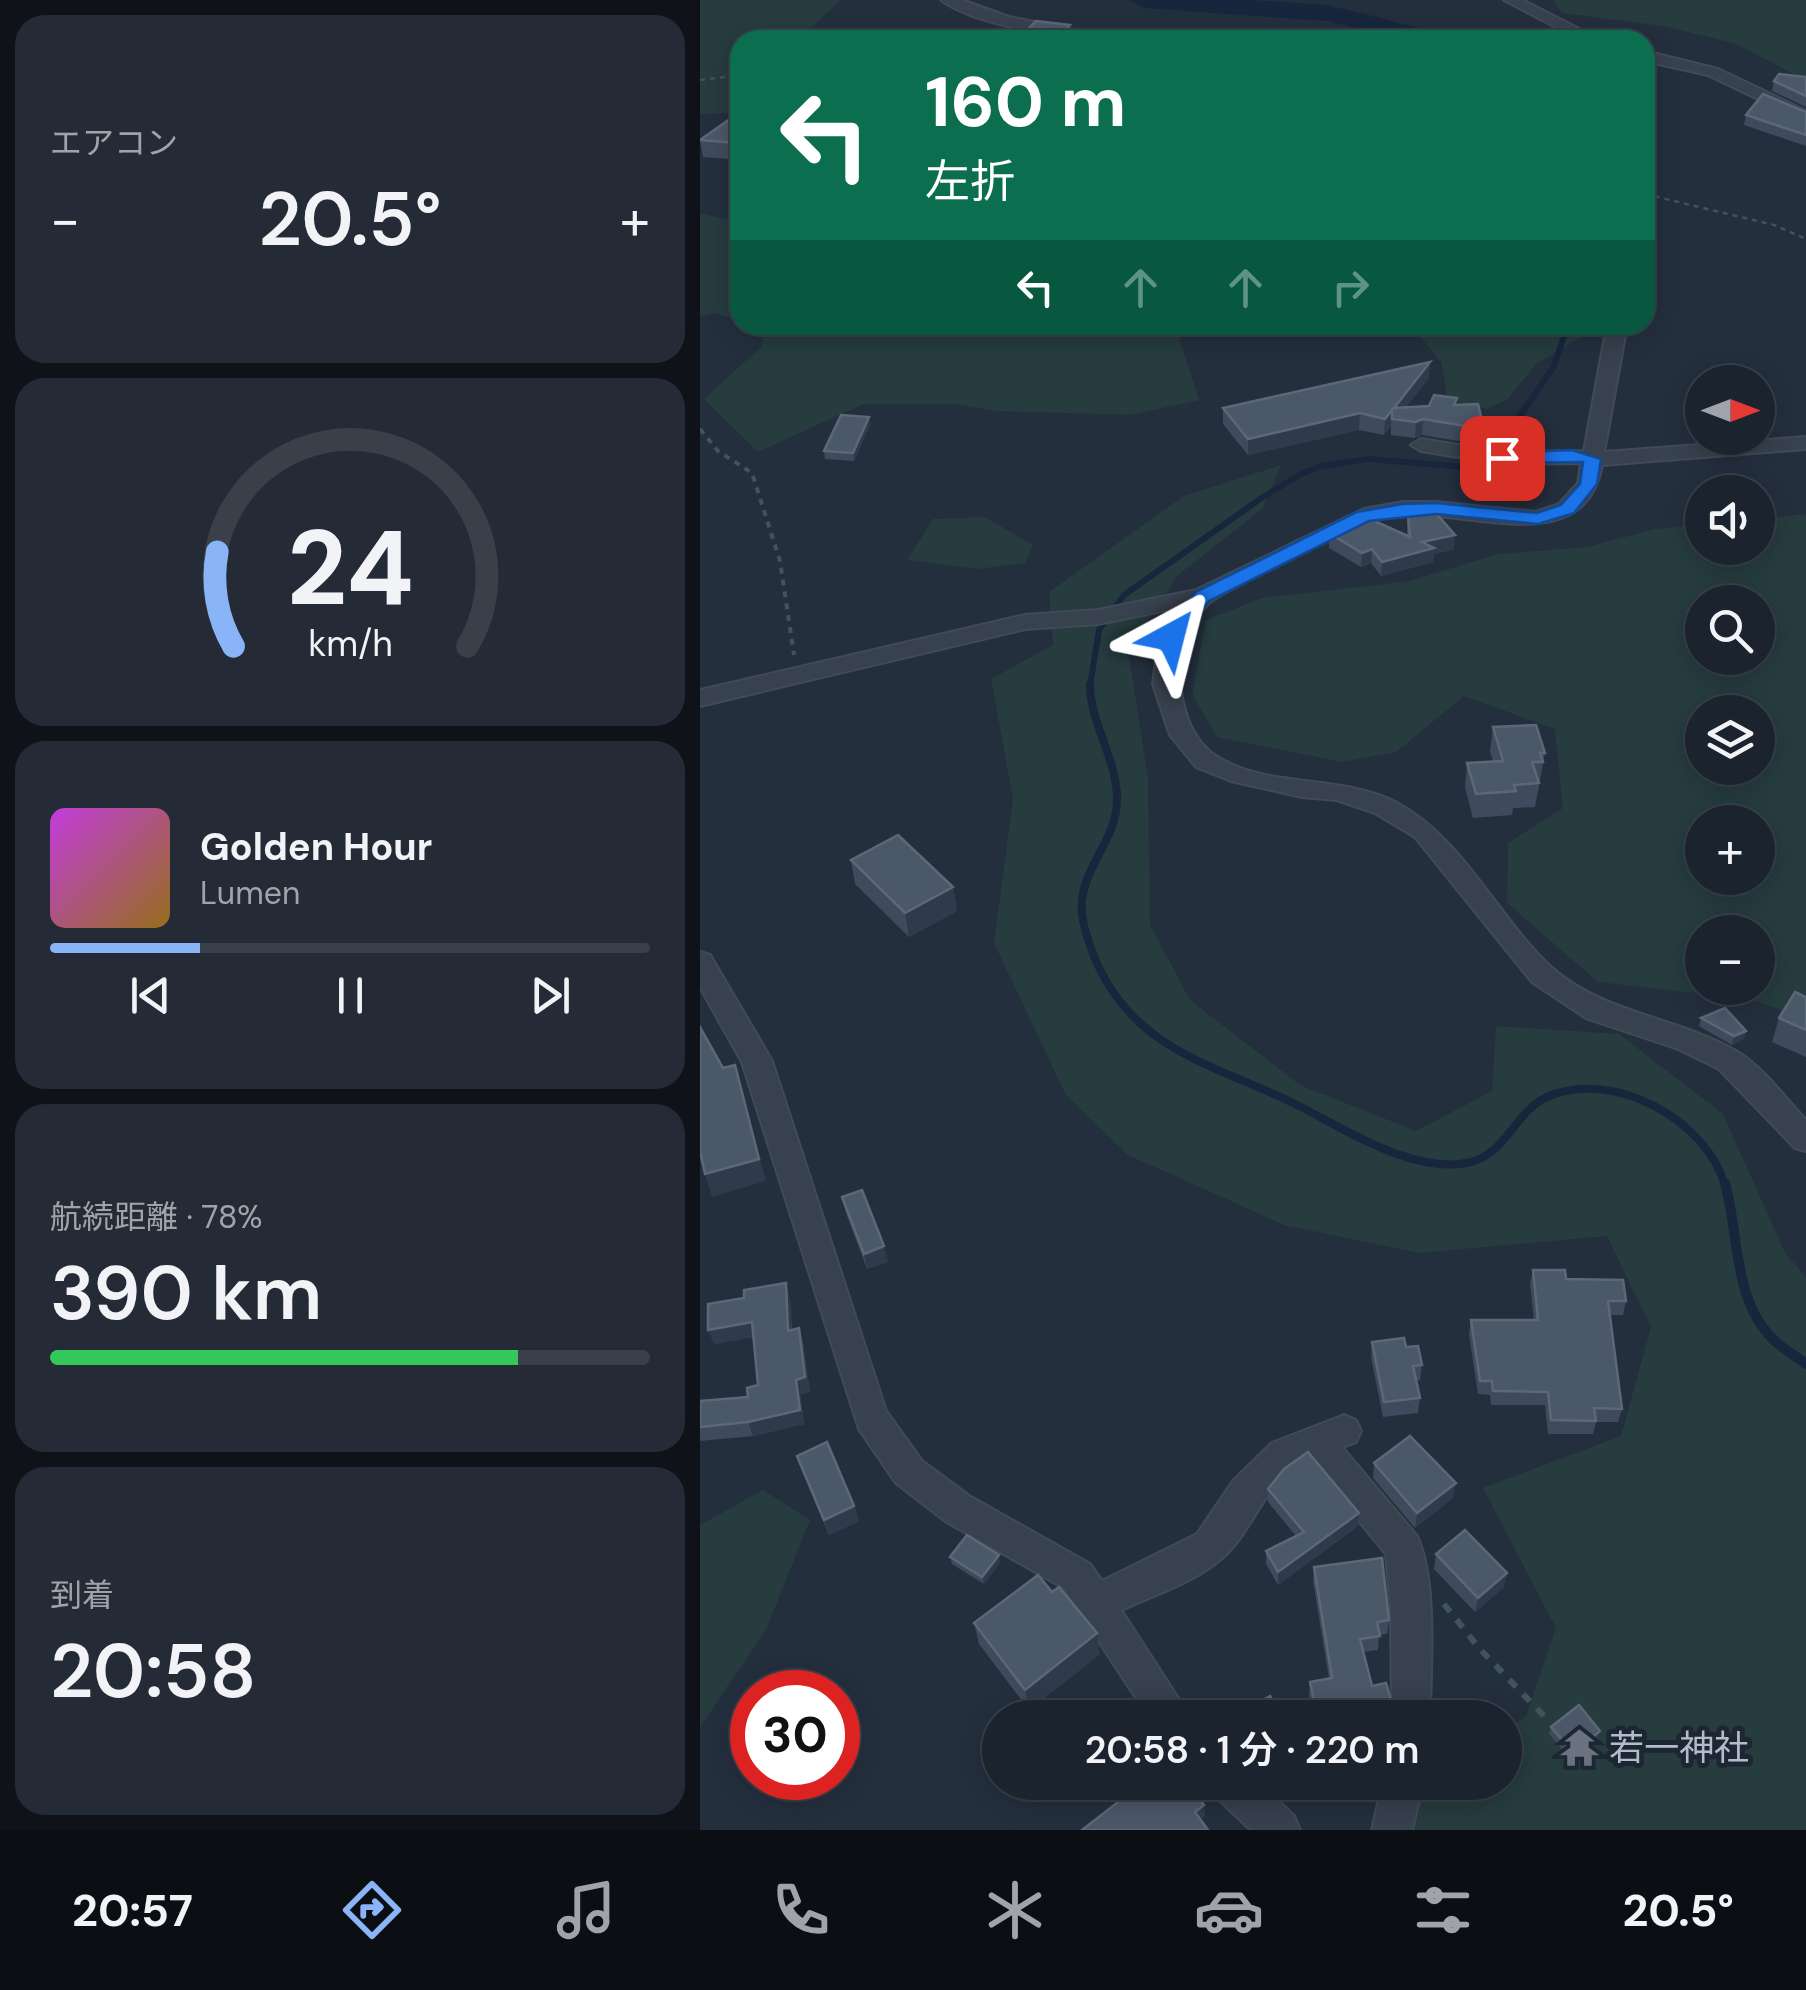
<!DOCTYPE html>
<html lang="ja">
<meta charset="utf-8">
<style>
body{margin:0;font-family:"DM Sans","Noto Sans JP",sans-serif;background:#242b36;color:#f1f3f6;height:100vh;display:flex;flex-direction:column;font-size:38px;white-space:nowrap}
*{box-sizing:border-box;margin:0}
p{font-size:32px;color:#a0a4aa}
.icon{flex:none;width:55px;height:55px;fill:none;stroke:currentColor;stroke-width:2;stroke-linecap:round;stroke-linejoin:round}
.map{position:relative;flex:1;overflow:hidden}
.sheet{display:flex;flex-direction:column;gap:15px;padding:15px;background:#0f1319;width:700px}
.sheet>*{flex:none}
.hud{position:absolute;left:30px;top:30px;width:925px;height:305px;border-radius:30px;box-shadow:0 5px 25px #0003,0 0 0 2px #39404a;background:#0b6e4f;color:#fff;overflow:hidden}
.needle{width:65px;rotate:90deg}
.fabs{position:absolute;left:985px;top:365px;display:grid;gap:20px}
.fabs a{display:grid;place-items:center;width:90px;height:90px;border-radius:50%;background:#1b232e;box-shadow:0 5px 25px #0003,0 0 0 2px #39404a;font-size:50px}
.speed{position:absolute;left:30px;top:1670px;display:flex;gap:20px;font-size:50px;font-weight:700;text-align:center}
.speed>*{display:grid;place-content:center;width:130px;height:130px;border-radius:50%;background:#1b232e;box-shadow:0 5px 25px #0003,0 0 0 2px #39404a;line-height:1}
.speed .limit{border:15px solid #d22;background:#fff;color:#111}
.pin{position:absolute;display:grid;place-items:center;width:85px;height:85px;color:#fff;margin:-42px;border-radius:20px;box-shadow:0 5px 15px #0006}
.me{position:absolute;width:110px;margin:-55px;rotate:38deg;stroke-linejoin:round;filter:drop-shadow(0 0 8px #0008)}
.turn{display:flex;align-items:center;gap:35px;height:210px;padding:0 30px;font-size:45px}
.turn .icon{width:130px;height:130px;stroke-width:2.5}
.turn b{display:block;font-size:70px;line-height:85px}
.lanes{display:flex;align-items:center;height:95px;padding:0 30px;background:#0003;justify-content:center;gap:50px;direction:ltr}
.lanes .off{opacity:.35}
.big{font-size:75px;font-weight:600;line-height:1.1}
.sheet .widget{flex:1;display:flex;flex-direction:column;justify-content:center;gap:15px;min-width:0;padding:0 35px;border-radius:30px;background:#242b36}
.sheet .dial{align-items:center;gap:0}
.dial svg{height:260px;overflow:visible;fill:none;stroke:#39404a;stroke-width:7;stroke-linecap:round;text-anchor:middle}
.dial text{fill:#f1f3f6;stroke:none}
.song{display:flex;align-items:center;gap:30px}
.cover{width:120px;height:120px;border-radius:15px;background:linear-gradient(135deg,hsl(290 70% 55%),hsl(40 70% 35%))}
.played{height:10px;border-radius:5px;background:linear-gradient(90deg,#8ab4f8 25%,#39404a 25%)}
.keys{display:flex;justify-content:space-around;direction:ltr}
.heat{display:flex;justify-content:space-between;align-items:center;font-size:55px;direction:ltr}
.charge{height:15px;border-radius:8px;background:linear-gradient(90deg,#34c759 78%,#39404a 0)}
.trip{position:absolute;left:282px;top:1700px;width:540px;height:100px;border-radius:50px;background:#1b232e;box-shadow:0 5px 25px #0003,0 0 0 2px #39404a;font-weight:600;line-height:100px;text-align:center}
.tab-bar{display:flex;height:160px;justify-content:space-around;align-items:center;background:#0b0e12;color:#a0a4aa}
.tab-bar .icon{width:70px;height:70px}
.tab-bar .on{color:#8ab4f8}
.tab-bar b{font-size:45px;color:#f1f3f6}
main{display:flex;flex:1;min-height:0}
.map>svg:first-child{display:block}
.green{fill:#263c3f;fill-rule:evenodd}
.lines{fill:none;stroke-linecap:round;stroke-linejoin:round}
.stream-far2{stroke:#17263c;stroke-width:6}
.stream-far1{stroke:#17263c;stroke-width:8}
.stream{stroke:#17263c;stroke-width:10}
.river{fill:#17263c;fill-rule:evenodd}
.minor-casing{stroke:#414a57;stroke-width:4}
.path-far2{stroke:#3f5557;stroke-width:2.5;stroke-dasharray:5 5;stroke-linecap:butt}
.path-far1{stroke:#3f5557;stroke-width:4;stroke-dasharray:6 6;stroke-linecap:butt}
.path{stroke:#3f5557;stroke-width:6;stroke-dasharray:10 10;stroke-linecap:butt}
.minor{fill:#38414e;fill-rule:evenodd}
.wall{fill:#3f4b5c}
.shaded-wall{fill:#2f3b4b}
.building{fill:#4b5868;stroke:#5c6777;stroke-width:2.5}
.route{fill:#1a73e8;stroke:#114b97;stroke-width:2.5}
.labels{text-anchor:middle;dominant-baseline:central;stroke-width:10;stroke-linejoin:round;paint-order:stroke}
.near-poi-label{font-size:35px;fill:#b4bcc9;stroke:#1d2633;text-anchor:start}
</style>
<main>
<section class="sheet">
<div class="widget"><p>エアコン</p>
<div class="heat"><a>−</a><b class="big">20.5°</b><a>+</a></div>
</div>
<div class="widget dial"><svg viewBox="0 0 100 80">
<path d="M14 69A42 42 0 1 1 86 69"/>
<path d="M14 69A42 42 0 0 1 9 40" stroke="#8ab4f8"/>
<text x="50" y="56" font-size="32" font-weight="700">24</text>
<text x="50" y="72" font-size="11">km/h</text>
</svg></div>
<div class="widget">
<div class="song"><i class="cover"></i><div><b>Golden Hour</b><p>Lumen</p></div></div>
<div class="played"></div>
<div class="keys"><svg class="icon" aria-label="previous" viewBox="0 0 24 24"><path d="M18 5L8 12l10 7zM5 5v14"/></svg><svg class="icon" aria-label="pause" viewBox="0 0 24 24"><path d="M8 5v14M16 5v14"/></svg><svg class="icon" aria-label="next" viewBox="0 0 24 24"><path d="M6 5l10 7-10 7zM19 5v14"/></svg></div>
</div>
<div class="widget"><p>航続距離 · 78%</p><b class="big">390 km</b><div class="charge"></div></div>
<div class="widget"><p>到着</p><b class="big">20:58</b></div>
</section>
<div class="map">
<svg width="1106" height="1830" viewBox="0 0 1106 1830">
<rect width="100%" height="100%" fill="#242f3e"/>
<g class="green">
<polygon points="0,0 141,0 98,40 40,40 40,113 0,114"/>
<polygon points="853,0 1106,0 1106,76 1096,75 1034,43 963,26 862,13"/>
<polygon points="0,213 40,222 40,321 15,313 0,316"/>
<polygon points="54,325 475,325 499,400 430,415 297,411 255,404 163,404 58,452 4,399 61,347 67,329"/>
<polygon points="711,325 893,325 893,329 835,365 808,399 787,409 748,400 741,362"/>
<polygon points="581,465 562,509 477,576 428,650 448,778 450,925 490,1000 600,1085 716,1131 792,1091 796,1026 919,1034 1023,1114 1085,1253 1106,1277 1106,1830 703,1830 699,1807 733,1783 805,1782 805,1731 826,1716 856,1628 783,1488 921,1436 951,1327 907,1236 719,1253 584,1225 428,1155 366,1095 294,943 313,799 291,679 353,645 349,592 484,496"/>
<path d="M 1106,514 L 1106,1018 L 1049,999 L 898,982 L 807,903 L 808,843 L 863,808 L 855,729 L 764,696 L 696,752 L 642,762 L 517,737 L 492,694 L 506,620 L 562,598 L 710,581 L 798,554 L 887,547 L 955,529 L 1002,524 L 1002,548 L 1058,548 L 1058,519 ZM 1002,602 L 1058,602 L 1058,658 L 1002,658 ZM 1002,712 L 1058,712 L 1058,768 L 1002,768 ZM 1002,822 L 1058,822 L 1058,878 L 1002,878 ZM 1002,932 L 1058,932 L 1058,988 L 1002,988 Z"/>
<polygon points="285,517 333,545 325,563 277,569 207,560 233,519"/>
<polygon points="63,1490 110,1520 66,1630 0,1727 0,1525"/>
</g>
<g class="lines">
<polyline class="stream-far2" points="390,686 399,630 424,595 563,497 601,474 622,466 668,459 826,472 831,467 828,450 814,424 853,368 868,325"/>
<path class="stream-far1" d="M 390,684 C 390,724 418,760 417,801 C 416,839 386,864 382,900 C 380,920 388,940 395,959 C 435,1052 515,1064 597,1105 C 645,1129 710,1173 767,1163 C 806,1156 814,1112 847,1097 C 913,1068 1007,1120 1025,1186"/>
<path class="stream" d="M 1025,1183 C 1039,1233 1033,1302 1074,1340 C 1083,1349 1096,1356 1106,1364"/>
<polygon class="river" points="430,0 551,0 628,5 743,34 747,40 703,40 628,21 443,8"/>
<defs>
<g id="minor">
<path d="M 241,0 L 262,0 L 309,17 L 424,40 C 376,40 279,28 241,0 Z"/>
<polygon points="804,0 822,0 901,40 881,40"/>
<polygon points="945,51 1018,69 1106,111 1106,122 1008,75 945,61"/>
<path d="M 907,325 L 927,325 L 904,452 L 1106,437 L 1106,449 L 902,465 C 885,562 767,508 701,516 C 691,517 680,518 671,521 C 650,528 522,591 509,603 C 495,617 483,635 481,654 C 477,689 484,735 516,756 C 566,789 642,774 697,803 C 765,840 796,916 851,967 C 903,1014 977,1017 1036,1051 C 1062,1066 1085,1098 1106,1120 L 1106,1151 L 1095,1148 L 1019,1069 L 976,1048 L 886,1018 L 832,982 L 715,837 L 675,813 L 637,800 L 602,797 L 531,781 L 496,767 L 470,735 L 453,684 L 459,637 L 482,607 L 398,624 L 325,629 L 0,706 L 0,690 L 325,615 L 398,610 L 496,590 L 664,509 L 703,502 L 736,502 L 836,512 L 859,504 L 878,483 L 881,463 L 802,464 L 721,451 L 711,445 L 721,439 L 802,452 L 884,451 Z"/>
<path d="M 0,952 L 10,955 L 72,1061 L 186,1411 L 222,1461 L 271,1497 L 390,1564 L 402,1581 L 497,1534 L 533,1481 L 572,1443 L 644,1415 L 656,1420 L 661,1431 L 656,1442 L 642,1447 L 717,1536 C 738,1583 730,1665 730,1718 L 692,1718 L 691,1610 L 686,1554 L 609,1460 C 564,1478 554,1532 521,1559 C 493,1583 454,1595 421,1610 L 491,1718 L 449,1718 L 364,1588 L 245,1521 L 196,1483 L 159,1429 L 42,1062 L 0,987 Z"/>
<polygon points="509,1782 559,1782 594,1816 600,1830 551,1830 515,1796"/>
<polygon points="683,1782 723,1782 712,1830 672,1830"/>
</g>
</defs>
<use href="#minor" class="minor-casing"/>
<g class="path-far2">
<polyline points="0,80 40,75"/>
<polyline points="945,194 1074,225 1106,239"/>
</g>
<polyline class="path-far1" points="0,429 18,451 52,473 80,561 94,655"/>
<polyline class="path" points="744,1604 779,1648 846,1718"/>
<use href="#minor" class="minor"/>
</g>
<g class="wall">
<polygon points="1106,77 1106,107 1072,91 1074,81"/>
<polygon points="40,112 40,160 3,157 0,140"/>
<polygon points="1106,112 1106,146 1044,125 1046,115"/>
<polygon points="729,378 706,407 729,406 757,398 756,405 784,429 783,445 722,435 715,438 691,435 691,426 684,435 659,430 548,455 523,424 523,408"/>
<polygon points="170,425 154,461 125,459 124,451"/>
<polygon points="707,505 754,549 734,554 733,562 681,576 671,563 661,567 629,548 629,533 707,536"/>
<polygon points="793,727 845,753 835,807 813,808 812,815 773,818 765,787 767,763 793,761 790,751"/>
<polygon points="151,860 253,887 257,911 209,937 155,884"/>
<polygon points="1106,997 1106,1057 1072,1042 1079,1018"/>
<polygon points="1001,1018 1046,1031 1044,1039 1032,1045 999,1026"/>
<polygon points="142,1197 188,1262 167,1269 146,1213"/>
<polygon points="833,1270 866,1279 926,1301 923,1315 909,1315 922,1409 918,1422 896,1422 893,1434 848,1434 845,1405 791,1405 790,1395 778,1394 769,1334 771,1320 834,1320 830,1284"/>
<polygon points="90,1298 92,1330 99,1328 103,1343 110,1392 100,1394 104,1424 53,1436 0,1441 0,1401 48,1397 58,1385 53,1337 14,1344"/>
<polygon points="672,1342 706,1347 722,1365 720,1380 716,1381 720,1398 718,1413 683,1417 671,1357"/>
<polygon points="97,1456 154,1506 159,1521 129,1535"/>
<polygon points="674,1463 753,1498 715,1528 673,1478"/>
<polygon points="568,1489 658,1526 578,1585 566,1564 566,1551 596,1536 568,1502"/>
<polygon points="736,1554 804,1587 775,1612 734,1569"/>
<polygon points="250,1557 300,1563 284,1584 252,1564"/>
<polygon points="614,1567 689,1620 687,1634 679,1635 678,1650 663,1652 672,1686 696,1718 614,1718 609,1696 610,1682 629,1678 613,1581"/>
<polygon points="274,1623 400,1654 329,1710 279,1644"/>
<polygon points="851,1727 898,1737 871,1760 849,1734"/>
</g>
<g class="shaded-wall">
<polygon points="370,25 371,40 356,40"/>
<polygon points="730,362 729,378 696,419 694,408"/>
<polygon points="692,410 691,426 684,435 685,419"/>
<polygon points="660,413 659,430 548,455 548,439"/>
<polygon points="169,417 170,425 154,461 153,453"/>
<polygon points="723,419 722,435 715,438 716,422"/>
<polygon points="755,535 754,549 734,554 733,562 681,576 682,562 722,542"/>
<polygon points="672,549 671,563 661,567 662,553"/>
<polygon points="253,887 257,911 209,937 205,913"/>
<polygon points="1046,1031 1044,1039 1032,1045 1034,1036"/>
<polygon points="35,1065 66,1181 12,1197 5,1174"/>
<polygon points="184,1246 188,1262 167,1269 164,1254"/>
<polygon points="86,1283 90,1298 92,1345 88,1331"/>
<polygon points="52,1322 56,1336 14,1344 8,1330"/>
<polygon points="99,1328 103,1343 110,1392 100,1394 104,1424 53,1436 48,1422"/>
<polygon points="756,1483 753,1498 715,1528 717,1513"/>
<polygon points="154,1506 159,1521 129,1535 124,1520"/>
<polygon points="659,1513 658,1526 578,1585 578,1572"/>
<polygon points="299,1555 300,1563 284,1584 282,1577"/>
<polygon points="807,1573 804,1587 775,1612 778,1598"/>
<polygon points="397,1633 400,1654 329,1710 325,1690"/>
<polygon points="630,1707 629,1718 616,1718 616,1710"/>
<polygon points="900,1731 898,1737 871,1760 873,1753"/>
<polygon points="504,1805 505,1816 496,1823 495,1812"/>
</g>
<g class="building">
<polygon points="336,21 370,25 356,40 317,40"/>
<polygon points="612,30 649,40 588,40"/>
<polygon points="1079,74 1106,77 1106,96 1074,81"/>
<polygon points="1063,94 1106,112 1106,135 1046,115"/>
<polygon points="40,112 40,140 37,143 0,140"/>
<polygon points="730,362 694,408 729,406 734,395 757,398 754,405 778,404 784,429 723,419 716,422 692,419 692,410 685,419 660,413 548,439 523,408"/>
<polygon points="141,415 169,417 153,453 124,451"/>
<polygon points="707,505 729,505 755,535 722,542 734,548 682,562 672,549 662,553 629,533 661,515 710,537"/>
<polygon points="836,725 845,753 840,753 843,762 832,762 839,783 814,785 816,791 776,794 767,763 803,761 793,727"/>
<polygon points="198,835 253,887 205,913 151,860"/>
<polygon points="1095,992 1106,997 1106,1030 1079,1018"/>
<polygon points="1025,1008 1046,1031 1034,1036 1001,1018"/>
<polygon points="0,1027 23,1068 35,1065 59,1159 5,1174 0,1151"/>
<polygon points="162,1190 184,1246 164,1254 142,1197"/>
<polygon points="833,1270 865,1270 866,1279 923,1280 926,1301 908,1301 922,1409 894,1408 896,1421 851,1420 848,1392 793,1391 792,1381 780,1381 771,1320 838,1320"/>
<polygon points="86,1283 88,1331 99,1328 105,1377 96,1380 100,1410 48,1422 0,1427 0,1401 48,1397 47,1388 58,1385 52,1322 8,1330 8,1304 44,1298 44,1290"/>
<polygon points="704,1338 706,1347 718,1346 722,1365 713,1366 720,1398 684,1402 672,1342"/>
<polygon points="710,1436 756,1483 717,1513 674,1463"/>
<polygon points="127,1442 154,1506 124,1520 97,1456"/>
<polygon points="608,1452 659,1513 578,1572 566,1551 604,1532 568,1489 584,1469"/>
<polygon points="765,1530 807,1573 778,1598 736,1554"/>
<polygon points="267,1535 299,1555 282,1577 250,1557"/>
<polygon points="682,1558 689,1620 677,1622 680,1636 660,1639 672,1686 686,1683 696,1718 633,1718 630,1707 616,1710 610,1682 632,1678 614,1567"/>
<polygon points="338,1575 352,1592 359,1587 397,1633 325,1690 274,1623"/>
<polygon points="570,1696 583,1718 533,1718"/>
<polygon points="879,1705 900,1731 873,1753 851,1727"/>
<polygon points="420,1711 429,1718 415,1718"/>
<polygon points="444,1782 488,1782 504,1805 495,1812 508,1830 382,1830"/>
</g>
<polygon class="route" points="872,450 901,459 897,484 874,513 838,524 736,514 669,521 509,601 478,641 471,643 462,637 496,592 657,512 703,504 736,503 837,513 861,505 880,484 883,462 802,463 793,458 802,453"/>
<defs>
<symbol id="temple-bare" viewBox="-9 -9 18 18"><path d="M0-6L5-2H3V0L6.5 2.5H4V6H1.5V3h-3V6H-4V2.5H-6.5L-3 0V-2H-5Z" fill="#6b7280" stroke="#1d2633" stroke-width="2.5" paint-order="stroke"/></symbol>
</defs>
<g fill-rule="evenodd">
<use href="#temple-bare" x="852" y="1720" width="55" height="55"/>
</g>
<g class="labels">
<g class="near-poi-label">
<text x="909" y="1748">若一神社</text>
</g>
</g>
</svg>
<div class="fabs">
<a><svg class="needle" viewBox="-14 -14 28 28"><path d="M0-13l5 13h-10z" fill="#e53935"/><path d="M0 13l5-13h-10z" fill="#a0a4aa"/></svg></a>
<a><svg class="icon" aria-label="sound" viewBox="0 0 24 24"><path d="M4 9h4l5-4v14l-5-4H4zM17 9q2 3 0 6"/></svg></a>
<a><svg class="icon" aria-label="search" viewBox="0 0 24 24"><circle cx="10" cy="10" r="6"/><path d="M15 15l6 6"/></svg></a>
<a><svg class="icon" aria-label="layers" viewBox="0 0 24 24"><path d="M12 4l9 5-9 5-9-5zM3 14l9 5 9-5"/></svg></a>
<a>+</a>
<a>−</a>
</div>
<div class="speed"><div class="limit">30</div></div>
<div class="pin" style="left:802px;top:458px;background:#d93025"><svg class="icon" aria-label="arrive" viewBox="0 0 24 24"><path d="M6 21V4h12l-3 4 3 4H6"/></svg></div>
<svg class="me" style="left:471px;top:637px" viewBox="-20 -20 40 40"><path d="M0-17L14 15 0 8-14 15z" fill="#1a73e8" stroke="#fff" stroke-width="4"/></svg>
<div class="trip">20:58 · 1 分 · 220 m</div>
<div class="hud">
<div class="turn"><svg class="icon" aria-label="left" viewBox="0 0 24 24"><path d="M17 20v-9H6M10 6l-5 5 5 5"/></svg><div><b>160 m</b>左折</div></div>
<div class="lanes"><svg class="icon" aria-label="left" viewBox="0 0 24 24"><path d="M17 20v-9H6M10 6l-5 5 5 5"/></svg><svg class="icon off" aria-label="ahead" viewBox="0 0 24 24"><path d="M12 20V5M6 11l6-6 6 6"/></svg><svg class="icon off" aria-label="ahead" viewBox="0 0 24 24"><path d="M12 20V5M6 11l6-6 6 6"/></svg><svg class="icon off" aria-label="right" viewBox="0 0 24 24"><path d="M7 20v-9h11M14 6l5 5-5 5"/></svg></div>
</div>
</div>
</main>
<nav class="tab-bar">
<b>20:57</b>
<svg class="icon on" aria-label="directions" viewBox="0 0 24 24"><path d="M12 3l9 9-9 9-9-9zM9 14v-3h6M13 9l2 2-2 2"/></svg>
<svg class="icon" aria-label="music" viewBox="0 0 24 24"><path d="M9 18V5l10-2v13"/><circle cx="6" cy="18" r="3"/><circle cx="16" cy="16" r="3"/></svg>
<svg class="icon" aria-label="phone" viewBox="0 0 24 24"><path d="M5 4h4l2 5-3 2q2 4 5 5l2-3 5 2v4C11 20 4 13 5 4z"/></svg>
<svg class="icon" aria-label="climate" viewBox="0 0 24 24"><path d="M12 3v18M4 7l16 10M4 17L20 7"/></svg>
<svg class="icon" aria-label="car" viewBox="0 0 24 24"><path d="M5 17H2v-5l4-1 3-4h7l3 4 3 1v5h-3M9 17h6M6 11h13"/><circle cx="7" cy="17" r="2"/><circle cx="17" cy="17" r="2"/></svg>
<svg class="icon" aria-label="filters" viewBox="0 0 24 24"><path d="M4 7h16M4 17h16"/><circle cx="9" cy="7" r="2"/><circle cx="15" cy="17" r="2"/></svg>
<b>20.5°</b>
</nav>
